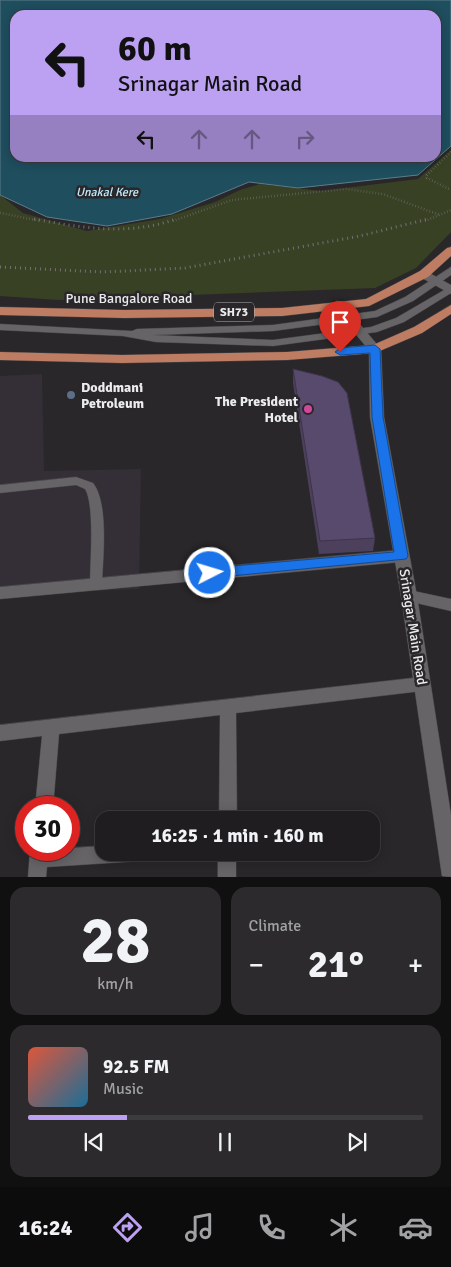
<!DOCTYPE html>
<meta charset="utf-8">
<style>
body{margin:0;font-family:Signika,sans-serif;background:#2c2a2c;color:#f1f3f6;height:100vh;display:flex;flex-direction:column;font-size:19px;white-space:nowrap}
*{box-sizing:border-box;margin:0}
p{font-size:16px;color:#a1a2a4}
.icon{flex:none;width:28px;height:28px;fill:none;stroke:currentColor;stroke-width:2;stroke-linecap:round;stroke-linejoin:round}
.map{position:relative;height:877px;overflow:hidden}
.side{display:flex;flex-direction:column;gap:10px;padding:10px;background:#111011;flex:1}
.side>*{flex:none}
.top-card{position:absolute;left:10px;top:10px;width:431px;height:152px;border-radius:15px;box-shadow:0 2px 12px #0003,0 0 0 1px #3c3b3d;background:#bca0f2;color:#111;overflow:hidden}
.speed{position:absolute;left:15px;top:796px;display:flex;gap:10px;font-size:25px;font-weight:700;text-align:center}
.speed>*{display:grid;place-content:center;width:65px;height:65px;border-radius:50%;background:#1f1d1f;box-shadow:0 2px 12px #0003,0 0 0 1px #3c3b3d;line-height:1}
.speed .limit{border:8px solid #d22;background:#fff;color:#111}
.pin{position:absolute;display:grid;place-items:center;width:42px;height:42px;color:#fff;margin:-51px -21px;border-radius:50% 50% 50% 0;rotate:-45deg;box-shadow:0 0 5px #0007}
.pin .icon{rotate:45deg}
.me{position:absolute;width:55px;margin:-28px;rotate:85deg;stroke-linejoin:round;filter:drop-shadow(0 0 4px #0008)}
.turn{display:flex;align-items:center;gap:18px;height:105px;padding:0 25px;font-size:22px}
.turn .icon{width:65px;height:65px;stroke-width:2.5}
.turn b{display:block;font-size:35px;line-height:42px}
.lanes{display:flex;align-items:center;height:48px;padding:0 25px;background:#0003;justify-content:center;gap:25px;direction:ltr}
.lanes .off{opacity:.35}
.big{font-size:38px;font-weight:700;line-height:1.1}
.side .card{flex:1;display:flex;flex-direction:column;justify-content:center;gap:8px;min-width:0;padding:0 18px;border-radius:15px;background:#2c2a2c}
.side .dial{align-items:center;gap:0}
.dial b{font-size:65px;line-height:1}
.song{display:flex;align-items:center;gap:15px}
.cover{width:60px;height:60px;border-radius:8px;background:linear-gradient(135deg,hsl(10 70% 55%),hsl(200 70% 35%))}
.played{height:5px;border-radius:2px;background:linear-gradient(90deg,#bca0f2 25%,#3c3b3d 25%)}
.keys{display:flex;justify-content:space-around;direction:ltr}
.heat{display:flex;justify-content:space-between;align-items:center;font-size:28px;direction:ltr}
.side .tiles{flex:1;display:grid;gap:10px;grid-template-columns:1fr 1fr}
.card:last-child{grid-column:span 2}
.trip{position:absolute;left:95px;top:811px;width:285px;height:50px;border-radius:15px;background:#1f1d1f;box-shadow:0 2px 12px #0003,0 0 0 1px #3c3b3d;font-weight:700;line-height:50px;text-align:center}
.dock{display:flex;height:80px;justify-content:space-around;align-items:center;background:#0c0c0c;color:#a1a2a4}
.dock .icon{width:35px;height:35px}
.dock .current{color:#bca0f2}
.dock b{font-size:22px;color:#f1f3f6}
.map>svg:first-child{display:block}
.built{fill:#342e36}
.green{fill:#394124}
.water{fill:#1f4e5e;stroke:#5c7d89;fill-rule:evenodd}
.lines{fill:none;stroke-linecap:round;stroke-linejoin:round}
.service-casing{stroke:#464547;stroke-width:1}
.minor-casing{stroke:#464547;stroke-width:1}
.tertiary-casing{stroke:#464547;stroke-width:1}
.primary-casing{stroke:#464547;stroke-width:1}
.path-far1{stroke:#737173;stroke-width:2.5;stroke-dasharray:0.5 2.5;stroke-linecap:butt}
.path{stroke:#737173;stroke-width:3;stroke-dasharray:1 4;stroke-linecap:butt}
.service{fill:#666467;fill-rule:evenodd}
.minor{fill:#666467;fill-rule:evenodd}
.tertiary{fill:#666467;fill-rule:evenodd}
.primary{fill:#be7d63;fill-rule:evenodd}
.wall{fill:#4c405d}
.building{fill:#584a6c;stroke:#3e344c}
.route{fill:#1a73e8;stroke:#114b97}
.service-dot{fill:#5c6f8a;stroke:#292729;stroke-width:2}
.hotel-dot{fill:#d1479c;stroke:#292729;stroke-width:2}
.labels{text-anchor:middle;dominant-baseline:central;stroke-width:5;stroke-linejoin:round;paint-order:stroke}
.far-water-label{font-size:12px;font-style:italic;fill:#bfecfe;stroke:#292729}
.shield{fill:#292729;stroke:#b2b0b2;stroke-width:1}
.shield-label{font-size:12px;font-weight:bold;fill:#ecebed}
.street-label{font-size:14px;fill:#ecebed;stroke:#292729}
.poi-label{font-size:14px;font-weight:bold;fill:#ecebed;stroke:#292729;text-anchor:start}
</style>
<div class="map">
<svg width="451" height="877" viewBox="0 0 451 877">
<rect width="100%" height="100%" fill="#292729"/>
<polygon class="built" points="42,374 44,471 141,469 139,589 0,595 0,376"/>
<polygon class="green" points="451,150 451,232 416,268 375,288 59,300 0,296 0,195 23,213 87,231 160,219 215,202 240,190 260,184 321,191 418,179"/>
<path class="water" d="M 0,0 L 451,0 L 451,146 L 418,175 L 298,188 L 249,182 L 172,214 L 107,226 L 47,217 L 0,195 ZM 15,15 L 436,15 L 436,158 L 15,158 Z"/>
<g class="lines">
<defs>
<g id="service">
<polygon points="451,267 451,275 413,301 377,317 273,331 152,335 273,340 371,327 396,318 451,286 451,293 404,322 377,332 273,346 156,342 123,336 0,330 0,324 132,331 137,329 273,325 375,311 405,297"/>
<path d="M 76,477 L 93,483 C 109,503 103,558 102,584 L 100,588 L 96,589 L 92,588 L 90,584 C 90,563 95,505 85,489 L 76,485 L 0,493 L 0,485 Z"/>
</g>
<g id="minor">
<polygon points="401,550 406,552 409,556 406,560 401,562 0,599 0,587"/>
<polygon points="409,590 451,599 451,611 403,600 401,596 403,592"/>
<polygon points="422,677 428,679 430,684 428,689 422,691 236,713 237,820 219,820 220,715 59,734 53,808 35,808 42,736 0,741 0,725"/>
<polygon points="104,846 104,852 149,852 147,858 140,861 47,867 46,877 28,877 30,850 69,850 69,848"/>
<rect x="218" y="852" width="18" height="25"/>
</g>
<g id="tertiary">
<polygon points="424,270 451,285 451,294 420,277 418,274 420,271"/>
<polygon points="337,301 341,302 381,349 384,417 417,596 451,815 451,877 442,876 401,596 370,417 369,350 331,305"/>
</g>
<g id="primary">
<polygon points="451,247 451,256 428,277 369,306 282,316 124,318 0,315 0,307 124,310 282,308 366,299 420,271 447,248"/>
<polygon points="451,305 451,314 422,333 375,353 287,360 122,363 0,360 0,352 122,355 287,352 373,345 414,327"/>
</g>
</defs>
<use href="#service" class="service-casing"/>
<use href="#minor" class="minor-casing"/>
<use href="#tertiary" class="tertiary-casing"/>
<use href="#primary" class="primary-casing"/>
<g class="path-far1">
<polyline points="451,152 427,175 427,178 451,190"/>
<polyline points="0,213 41,221"/>
<polyline points="173,221 232,200 346,189 383,194 440,215"/>
<polyline points="425,221 451,210"/>
</g>
<g class="path">
<path d="M 34,219 C 82,228 129,236 176,219"/>
<polyline points="0,267 103,272 185,268 360,236 428,219"/>
</g>
<use href="#service" class="service"/>
<use href="#minor" class="minor"/>
<use href="#tertiary" class="tertiary"/>
<use href="#primary" class="primary"/>
</g>
<polygon class="wall" points="293,369 375,538 373,551 319,554 293,383"/>
<polygon class="building" points="293,369 322,376 338,382 347,393 375,538 320,541"/>
<polygon class="route" points="375,345 380,349 383,417 408,556 406,559 210,578 206,577 204,573 206,570 210,568 394,552 372,417 370,353 340,355 335,352 340,348"/>
<circle class="service-dot" cx="71" cy="395" r="5"/>
<circle class="hotel-dot" cx="308" cy="409" r="5"/>
<g class="labels">
<g class="far-water-label">
<text x="107" y="192">Unakal Kere</text>
</g>
<rect class="shield" x="214" y="302.5" width="40" height="19" rx="4"/>
<g class="shield-label">
<text x="234" y="312">SH73</text>
</g>
<g class="street-label">
<text x="129" y="298">Pune Bangalore Road</text>
<text transform="translate(413 627) rotate(81)">Srinagar Main Road</text>
</g>
<g class="poi-label">
<text x="81" y="387">Doddmani<tspan x="81" dy="16">Petroleum</tspan></text>
<text x="298" y="401" text-anchor="end">The President<tspan x="298" dy="16">Hotel</tspan></text>
</g>
</g>
</svg>
<div class="speed"><div class="limit">30</div></div>
<div class="pin" style="left:340px;top:352px;background:#d93025"><svg class="icon" aria-label="arrive" viewBox="0 0 24 24"><path d="M6 21V4h12l-3 4 3 4H6"/></svg></div>
<svg class="me" style="left:210px;top:573px" viewBox="-20 -20 40 40"><circle r="17" fill="#1a73e8" stroke="#fff" stroke-width="3"/><path d="M0-11L8 9 0 5-8 9z" fill="#fff"/></svg>
<div class="trip">16:25 · 1 min · 160 m</div>
<div class="top-card">
<div class="turn"><svg class="icon" aria-label="left" viewBox="0 0 24 24"><path d="M17 20v-9H6M10 6l-5 5 5 5"/></svg><div><b>60 m</b>Srinagar Main Road</div></div>
<div class="lanes"><svg class="icon" aria-label="left" viewBox="0 0 24 24"><path d="M17 20v-9H6M10 6l-5 5 5 5"/></svg><svg class="icon off" aria-label="ahead" viewBox="0 0 24 24"><path d="M12 20V5M6 11l6-6 6 6"/></svg><svg class="icon off" aria-label="ahead" viewBox="0 0 24 24"><path d="M12 20V5M6 11l6-6 6 6"/></svg><svg class="icon off" aria-label="right" viewBox="0 0 24 24"><path d="M7 20v-9h11M14 6l5 5-5 5"/></svg></div>
</div>
</div>
<section class="side">
<div class="tiles">
<div class="card dial"><b>28</b><p>km/h</p></div>
<div class="card"><p>Climate</p>
<div class="heat"><a>−</a><b class="big">21°</b><a>+</a></div>
</div>
<div class="card">
<div class="song"><i class="cover"></i><div><b>92.5 FM</b><p>Music</p></div></div>
<div class="played"></div>
<div class="keys"><svg class="icon" aria-label="previous" viewBox="0 0 24 24"><path d="M18 5L8 12l10 7zM5 5v14"/></svg><svg class="icon" aria-label="pause" viewBox="0 0 24 24"><path d="M8 5v14M16 5v14"/></svg><svg class="icon" aria-label="next" viewBox="0 0 24 24"><path d="M6 5l10 7-10 7zM19 5v14"/></svg></div>
</div>
</div>
</section>
<nav class="dock">
<b>16:24</b>
<svg class="icon current" aria-label="directions" viewBox="0 0 24 24"><path d="M12 3l9 9-9 9-9-9zM9 14v-3h6M13 9l2 2-2 2"/></svg>
<svg class="icon" aria-label="music" viewBox="0 0 24 24"><path d="M9 18V5l10-2v13"/><circle cx="6" cy="18" r="3"/><circle cx="16" cy="16" r="3"/></svg>
<svg class="icon" aria-label="phone" viewBox="0 0 24 24"><path d="M5 4h4l2 5-3 2q2 4 5 5l2-3 5 2v4C11 20 4 13 5 4z"/></svg>
<svg class="icon" aria-label="climate" viewBox="0 0 24 24"><path d="M12 3v18M4 7l16 10M4 17L20 7"/></svg>
<svg class="icon" aria-label="car" viewBox="0 0 24 24"><path d="M5 17H2v-5l4-1 3-4h7l3 4 3 1v5h-3M9 17h6M6 11h13"/><circle cx="7" cy="17" r="2"/><circle cx="17" cy="17" r="2"/></svg>
</nav>
